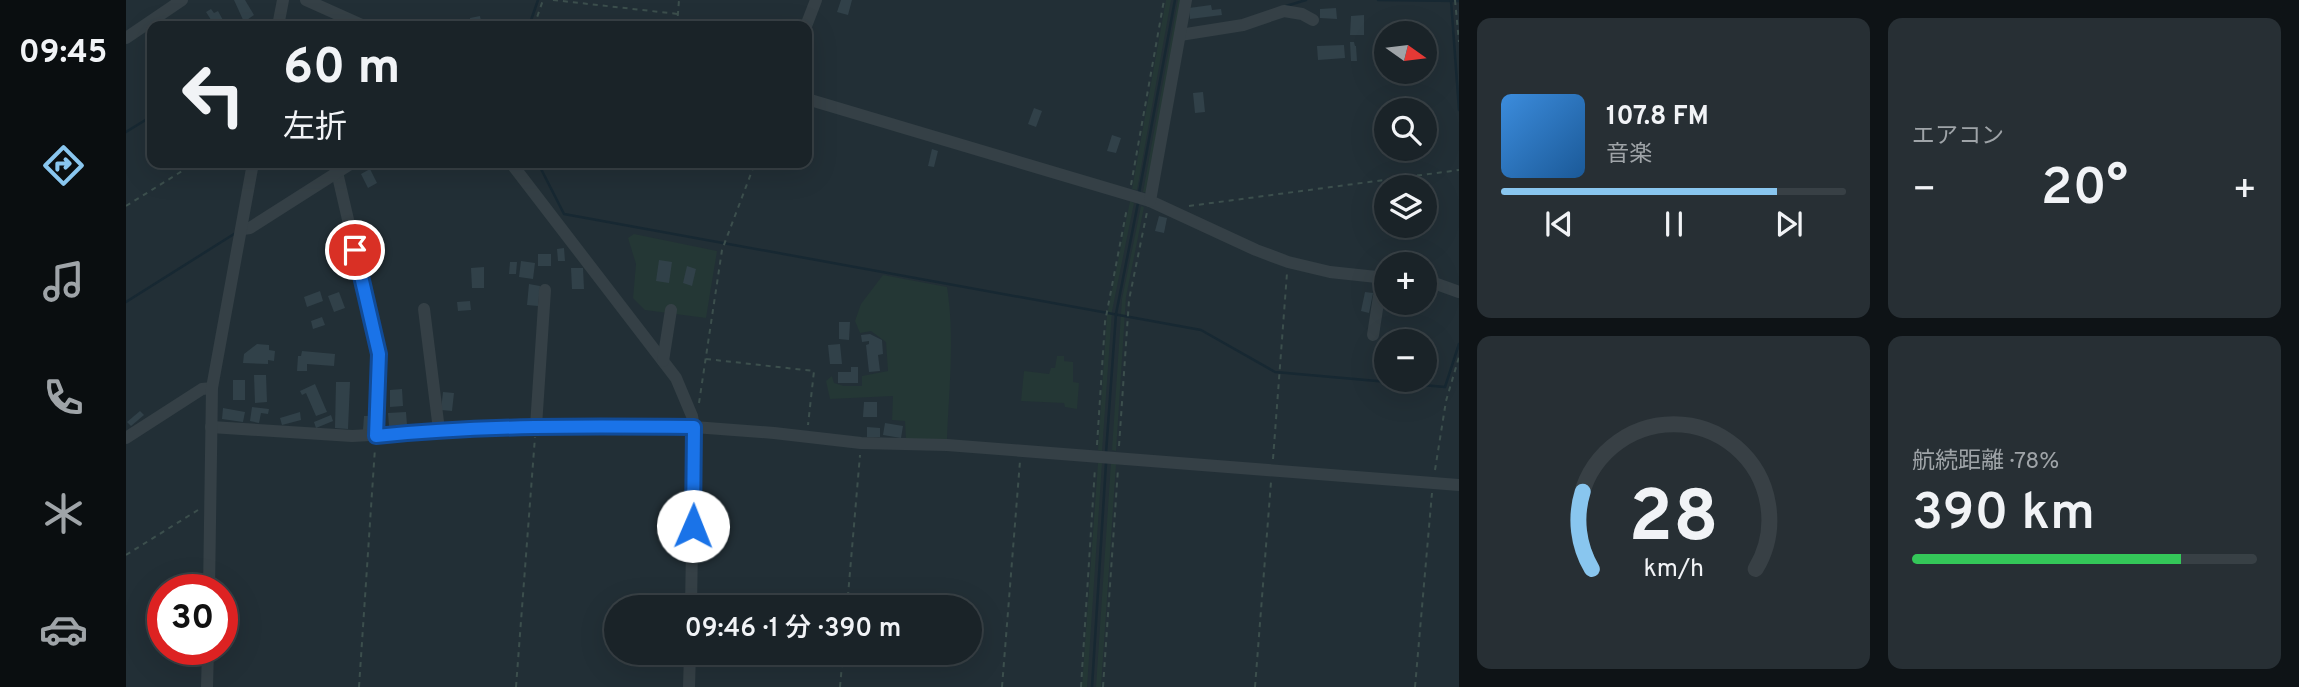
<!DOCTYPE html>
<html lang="ja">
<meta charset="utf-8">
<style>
body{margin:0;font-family:Overpass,"Noto Sans JP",sans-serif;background:#272f34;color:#f1f3f6;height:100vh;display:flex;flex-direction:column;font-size:26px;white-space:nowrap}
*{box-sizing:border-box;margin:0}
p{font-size:23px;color:#9fa4a8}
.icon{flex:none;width:38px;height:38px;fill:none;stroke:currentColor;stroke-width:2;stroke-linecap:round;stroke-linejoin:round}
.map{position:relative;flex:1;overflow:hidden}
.sheet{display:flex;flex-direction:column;gap:18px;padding:18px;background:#0e1316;width:840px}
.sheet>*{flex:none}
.banner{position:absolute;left:21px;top:21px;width:665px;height:147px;border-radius:14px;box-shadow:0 7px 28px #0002,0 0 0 2px #384045;background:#1a2328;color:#f1f3f6;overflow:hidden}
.needle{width:46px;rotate:104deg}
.tools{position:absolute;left:1248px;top:21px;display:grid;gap:14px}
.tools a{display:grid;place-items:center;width:63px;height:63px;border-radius:50%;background:#1a2328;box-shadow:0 7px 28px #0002,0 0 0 2px #384045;font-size:35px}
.speed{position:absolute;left:21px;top:574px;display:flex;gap:14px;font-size:35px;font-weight:700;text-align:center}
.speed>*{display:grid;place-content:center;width:91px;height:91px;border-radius:50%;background:#1a2328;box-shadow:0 7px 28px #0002,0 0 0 2px #384045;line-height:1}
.speed .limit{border:10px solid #d22;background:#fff;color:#111}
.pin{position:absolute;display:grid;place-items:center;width:60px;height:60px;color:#fff;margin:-30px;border:4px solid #fff;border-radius:50%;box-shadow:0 2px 7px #0007}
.me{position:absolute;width:77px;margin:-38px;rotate:1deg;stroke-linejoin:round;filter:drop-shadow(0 0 5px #0008)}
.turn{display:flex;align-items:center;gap:24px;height:147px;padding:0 21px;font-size:32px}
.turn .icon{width:91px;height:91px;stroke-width:2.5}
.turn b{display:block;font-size:49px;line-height:60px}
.big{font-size:52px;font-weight:600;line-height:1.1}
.sheet .widget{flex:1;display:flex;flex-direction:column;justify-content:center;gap:10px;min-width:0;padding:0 24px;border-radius:14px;background:#272f34}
.sheet .dial{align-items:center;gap:0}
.dial svg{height:182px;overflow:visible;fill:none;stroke:#384045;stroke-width:7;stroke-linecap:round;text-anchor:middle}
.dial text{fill:#f1f3f6;stroke:none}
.song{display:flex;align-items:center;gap:21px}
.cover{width:84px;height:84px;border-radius:10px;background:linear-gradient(135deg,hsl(210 70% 55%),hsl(210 70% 35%))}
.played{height:7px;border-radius:4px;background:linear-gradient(90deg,#89c6ef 80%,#384045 80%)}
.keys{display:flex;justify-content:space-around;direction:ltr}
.heat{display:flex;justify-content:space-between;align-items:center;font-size:38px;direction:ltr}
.charge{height:10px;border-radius:5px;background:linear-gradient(90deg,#34c759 78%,#384045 0)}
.sheet .tiles{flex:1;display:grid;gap:18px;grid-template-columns:repeat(2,1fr)}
.trip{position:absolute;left:478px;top:595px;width:378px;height:70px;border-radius:35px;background:#1a2328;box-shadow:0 7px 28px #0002,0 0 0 2px #384045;font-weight:600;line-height:70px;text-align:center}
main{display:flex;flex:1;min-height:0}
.tab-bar{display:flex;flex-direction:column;width:126px;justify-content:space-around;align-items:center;background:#0a0e10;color:#9fa4a8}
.tab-bar .icon{width:49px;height:49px}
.tab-bar .current{color:#89c6ef}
.tab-bar b{font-size:32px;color:#f1f3f6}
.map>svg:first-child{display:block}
.green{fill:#243735}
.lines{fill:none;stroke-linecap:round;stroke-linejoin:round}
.stream{stroke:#172832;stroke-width:2.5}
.building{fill:#314149}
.path{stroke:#3c4f4d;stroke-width:2;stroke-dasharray:5 5;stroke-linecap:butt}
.minor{stroke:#354046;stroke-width:12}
.route-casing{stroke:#114b97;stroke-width:18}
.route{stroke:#1a73e8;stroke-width:12}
</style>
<main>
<nav class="tab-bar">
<b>09:45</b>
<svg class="icon current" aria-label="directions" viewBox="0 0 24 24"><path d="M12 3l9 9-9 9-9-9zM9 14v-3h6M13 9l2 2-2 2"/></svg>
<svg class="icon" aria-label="music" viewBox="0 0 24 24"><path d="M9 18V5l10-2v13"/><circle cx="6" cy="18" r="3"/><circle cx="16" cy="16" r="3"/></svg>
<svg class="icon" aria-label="phone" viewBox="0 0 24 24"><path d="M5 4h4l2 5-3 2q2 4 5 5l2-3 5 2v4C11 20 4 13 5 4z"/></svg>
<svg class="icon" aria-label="climate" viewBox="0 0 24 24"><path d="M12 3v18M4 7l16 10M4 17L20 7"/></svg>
<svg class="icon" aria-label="car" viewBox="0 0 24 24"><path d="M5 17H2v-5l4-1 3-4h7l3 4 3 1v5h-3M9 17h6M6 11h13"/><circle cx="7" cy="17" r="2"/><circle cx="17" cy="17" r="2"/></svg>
</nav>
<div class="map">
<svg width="1333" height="687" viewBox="0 0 1333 687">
<rect width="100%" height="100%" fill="#222f36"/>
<g class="green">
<polygon points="1040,0 1045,0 1011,190 1006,189"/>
<polygon points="1052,0 1057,0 1021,192 1017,192"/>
<polygon points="1004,201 1008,203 986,311 976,451 972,450 981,315"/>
<polygon points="1015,206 1018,207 1000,297 990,451 986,450 996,299"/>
<polygon points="508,234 591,251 580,318 519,310 507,298 510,264 502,238"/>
<path d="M 757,275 L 821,287 C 829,337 823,389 821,440 L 780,440 L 779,421 L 766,420 L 767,396 L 704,399 L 700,381 L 706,376 L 708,383 L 718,386 L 736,386 L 736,376 L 762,371 L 760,342 L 745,331 L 734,333 L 729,321 L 735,304 Z"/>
<polygon points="931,356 938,356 938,361 947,362 947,382 953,383 951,409 939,407 938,403 895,401 898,371 923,374 925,368 929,368"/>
<polygon points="972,463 976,463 961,687 956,687"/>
<polygon points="985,463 990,464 975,687 970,687"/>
</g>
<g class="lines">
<g class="stream">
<polyline points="1252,0 1333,1"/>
<polyline points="1325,0 1333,110"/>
<polyline points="1160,6 1180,0"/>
<polyline points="403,26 412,0"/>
<polyline points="0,132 26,116"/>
<polyline points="412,163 438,214 1075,330 1149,372 1319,387 1333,344"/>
<polyline points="1013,193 1049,0"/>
<polyline points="0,302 108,234"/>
<polyline points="980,453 990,314 1012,203"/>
<polyline points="966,687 980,463"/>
</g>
</g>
<g class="building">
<polygon points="108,0 119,0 128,15 118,22"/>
<polygon points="715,0 726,0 722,15 711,12"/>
<polygon points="1085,5 1086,10 1095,9 1096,15 1064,19 1063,8"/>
<polygon points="1210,8 1211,19 1194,18 1194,9"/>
<polygon points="85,9 88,13 92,11 98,22 89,26 80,12"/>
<polygon points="1238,15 1238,35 1224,35 1225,16"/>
<polygon points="354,16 356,26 345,26 344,18"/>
<polygon points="1224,42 1228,42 1229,46 1230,46 1231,61 1225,61"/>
<polygon points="1218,45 1219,58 1192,60 1191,46"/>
<polygon points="1077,92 1079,112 1069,113 1067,93"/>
<polygon points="908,108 916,111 910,127 902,124"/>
<polygon points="986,135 995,138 990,153 981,151"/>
<polygon points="806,149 812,151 808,167 802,166"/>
<polygon points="244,169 251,183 242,188 235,174"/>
<polygon points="1033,216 1041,218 1038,233 1029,231"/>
<polygon points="438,248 439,261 432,261 431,249"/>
<rect x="412" y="254" width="13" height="12"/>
<polygon points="533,260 546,262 543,283 530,281"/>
<polygon points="395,261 409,263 407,279 393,277"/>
<polygon points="384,262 391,262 390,274 383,274"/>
<polygon points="561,266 570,269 566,286 557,283"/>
<polygon points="358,267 358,288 346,288 345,268"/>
<polygon points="445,268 457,268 458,289 446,289"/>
<polygon points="403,284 414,286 412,306 401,305"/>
<polygon points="194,291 197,301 181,307 178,297"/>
<polygon points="213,292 219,308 208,312 202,296"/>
<polygon points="1239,292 1247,293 1243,313 1235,311"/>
<polygon points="344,301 345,310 332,311 331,302"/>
<polygon points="196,317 199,325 187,329 185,321"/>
<polygon points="713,322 724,322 723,340 713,339"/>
<polygon points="744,334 756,340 757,354 752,355 754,371 743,372 740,345 743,344 743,341 736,342 735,335"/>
<polygon points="131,344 143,345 143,350 149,351 148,361 142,360 142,364 117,363 118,354"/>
<polygon points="714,344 716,364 704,364 702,345"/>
<polygon points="176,351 209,354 208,366 181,364 181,371 171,371 172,356 175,356"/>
<polygon points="1252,353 1260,354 1259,372 1248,371"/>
<polygon points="725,367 732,367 732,383 712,383 712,372 725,372"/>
<polygon points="128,375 140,375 141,402 129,403"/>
<rect x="107" y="380" width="12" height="20"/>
<polygon points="210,382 224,382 222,429 209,428"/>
<polygon points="189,384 201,412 190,416 180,393 176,395 174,391"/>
<polygon points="276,389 277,406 264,407 264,390"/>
<polygon points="317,392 328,393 326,411 315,410"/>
<polygon points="738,402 751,402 751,417 737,417"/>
<polygon points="126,407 143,409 142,414 135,413 133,423 124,421"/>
<polygon points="97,408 119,412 117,422 96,419"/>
<polygon points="14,411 18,415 5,426 1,422"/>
<polygon points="174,412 175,420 156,425 154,418"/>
<polygon points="280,412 281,425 263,426 262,413"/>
<polygon points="205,415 207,421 190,428 188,422"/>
<polygon points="238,416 244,416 244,430 237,430"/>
<polygon points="759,423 777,426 775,438 757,435"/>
<polygon points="741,427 754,428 754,437 741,437"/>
</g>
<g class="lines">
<g class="path">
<polyline points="427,0 552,14"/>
<polyline points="1329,0 1333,42"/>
<polyline points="408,26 417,0"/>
<polyline points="551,26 553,0"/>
<polyline points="1005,185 1038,0"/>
<polyline points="0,206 69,163"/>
<polyline points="1063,206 1333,170"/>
<polyline points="580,359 688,371 682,425"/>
<polyline points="573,403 596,250 629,163"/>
<polyline points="971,445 979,322 1001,208"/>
<polyline points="993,446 1003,300 1021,212"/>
<polyline points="1147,459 1161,273"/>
<polyline points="1309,470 1320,401 1333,357"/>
<polyline points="0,555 72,510"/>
<polyline points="721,607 734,455"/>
<polyline points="233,687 249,448"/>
<polyline points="390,687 409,437"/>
<polyline points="714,687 717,653"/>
<polyline points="876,687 894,461"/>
<polyline points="955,687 969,468"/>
<polyline points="977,687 992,469"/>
<polyline points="1129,687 1145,482"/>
<polyline points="1289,687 1306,493"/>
</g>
<g class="minor">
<polyline points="180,0 238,26"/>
<polyline points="152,26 157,0"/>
<polyline points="680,26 690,0"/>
<polyline points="1054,35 1117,25 1158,11 1176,14 1187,20"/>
<polyline points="0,38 56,0"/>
<polyline points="681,99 1024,201 1130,250 1162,262 1204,272 1260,278"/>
<polyline points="385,163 550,378 566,416 568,427 565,607"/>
<polyline points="211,172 253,354 250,436"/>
<polyline points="1024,201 1060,0"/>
<polyline points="117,229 124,228 226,163"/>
<polyline points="1298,282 1308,283 1333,292"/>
<polyline points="298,309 313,430"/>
<polyline points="1247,335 1256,277"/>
<polyline points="537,361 545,310"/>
<polyline points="410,426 419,290"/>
<polyline points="85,427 226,436 410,426 568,427 648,433 735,443 821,445 1333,485"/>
<polyline points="0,438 76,389 86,388"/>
<polyline points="83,590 86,388 127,163"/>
<polyline points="81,687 82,649"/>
<polyline points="563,687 564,653"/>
</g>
</g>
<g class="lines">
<defs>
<path id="route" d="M 229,250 L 253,354 L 250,436 C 356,425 461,426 568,427 L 567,526"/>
</defs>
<use href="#route" class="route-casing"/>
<use href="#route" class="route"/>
</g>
</svg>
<div class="tools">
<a><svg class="needle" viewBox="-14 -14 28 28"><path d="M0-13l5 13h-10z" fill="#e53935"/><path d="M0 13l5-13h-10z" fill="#9fa4a8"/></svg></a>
<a><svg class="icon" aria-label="search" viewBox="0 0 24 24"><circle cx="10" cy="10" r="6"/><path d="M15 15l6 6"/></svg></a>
<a><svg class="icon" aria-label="layers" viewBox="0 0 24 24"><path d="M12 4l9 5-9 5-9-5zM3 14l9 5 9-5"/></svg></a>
<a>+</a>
<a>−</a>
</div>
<div class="speed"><div class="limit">30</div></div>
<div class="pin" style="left:229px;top:250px;background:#d93025"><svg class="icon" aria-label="arrive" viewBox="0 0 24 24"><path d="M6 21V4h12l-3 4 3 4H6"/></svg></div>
<svg class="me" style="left:567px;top:526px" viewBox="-20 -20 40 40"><circle r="19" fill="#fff"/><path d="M0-13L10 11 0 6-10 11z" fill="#1a73e8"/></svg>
<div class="trip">09:46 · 1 分 · 390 m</div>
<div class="banner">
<div class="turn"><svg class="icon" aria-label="left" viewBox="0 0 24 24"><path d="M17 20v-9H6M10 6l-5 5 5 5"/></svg><div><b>60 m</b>左折</div></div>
</div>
</div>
<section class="sheet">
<div class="tiles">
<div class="widget">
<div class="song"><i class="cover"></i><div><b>107.8 FM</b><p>音楽</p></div></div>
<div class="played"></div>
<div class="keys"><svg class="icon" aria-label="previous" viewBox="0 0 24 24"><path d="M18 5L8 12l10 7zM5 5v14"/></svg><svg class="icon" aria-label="pause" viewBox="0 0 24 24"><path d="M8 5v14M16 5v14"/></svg><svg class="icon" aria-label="next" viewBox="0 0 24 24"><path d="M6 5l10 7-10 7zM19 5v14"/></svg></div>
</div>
<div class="widget"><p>エアコン</p>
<div class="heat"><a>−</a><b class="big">20°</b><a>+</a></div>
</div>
<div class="widget dial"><svg viewBox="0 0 100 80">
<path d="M14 69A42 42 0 1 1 86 69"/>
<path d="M14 69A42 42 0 0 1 10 35" stroke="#89c6ef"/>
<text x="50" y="56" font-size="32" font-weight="700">28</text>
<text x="50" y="72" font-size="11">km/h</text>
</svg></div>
<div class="widget"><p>航続距離 · 78%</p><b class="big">390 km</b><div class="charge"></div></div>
</div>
</section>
</main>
